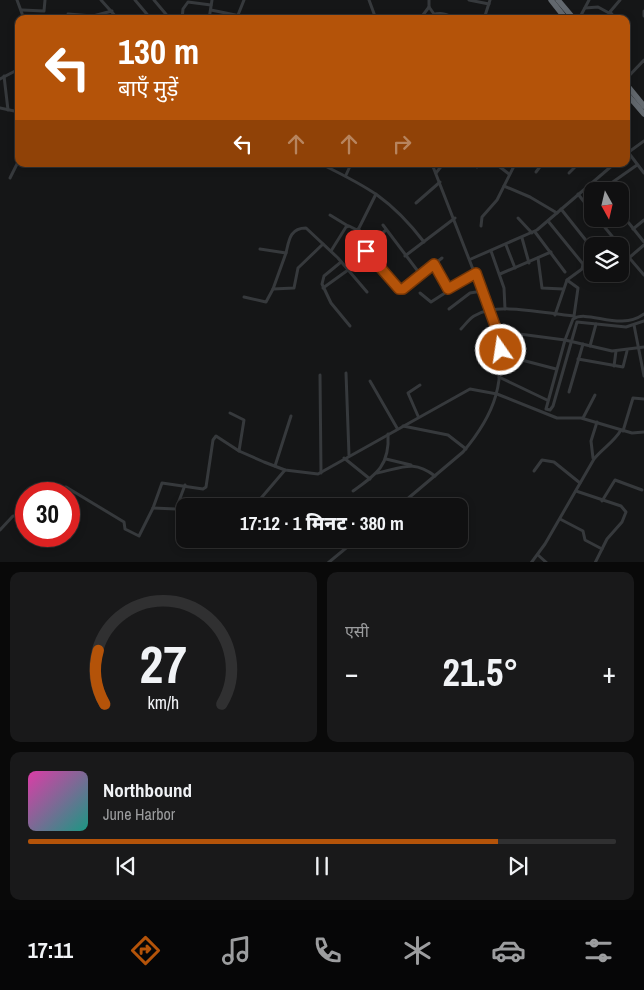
<!DOCTYPE html>
<html lang="hi">
<meta charset="utf-8">
<style>
body{margin:0;font-family:"Archivo Narrow","Noto Sans Devanagari",sans-serif;background:#19191a;color:#f1f3f6;height:100vh;display:flex;flex-direction:column;font-size:19px;white-space:nowrap}
*{box-sizing:border-box;margin:0}
p{font-size:16px;color:#9c9d9f}
.icon{flex:none;width:28px;height:28px;fill:none;stroke:currentColor;stroke-width:2;stroke-linecap:round;stroke-linejoin:round}
.map{position:relative;height:562px;overflow:hidden}
.panel{display:flex;flex-direction:column;gap:10px;padding:10px;background:#090909;flex:1}
.panel>*{flex:none}
.guide{position:absolute;left:15px;top:15px;width:615px;height:152px;border-radius:10px;box-shadow:0 2px 8px #0003,0 0 0 1px #303031;background:#b45309;color:#fff;overflow:hidden}
.needle{width:32px;rotate:172deg}
.tools{position:absolute;left:584px;top:182px;display:grid;gap:10px}
.tools a{display:grid;place-items:center;width:45px;height:45px;border-radius:10px;background:#101011;box-shadow:0 2px 8px #0003,0 0 0 1px #303031;font-size:25px}
.speed{position:absolute;left:15px;top:482px;display:flex;gap:10px;font-size:25px;font-weight:700;text-align:center}
.speed>*{display:grid;place-content:center;width:65px;height:65px;border-radius:50%;background:#101011;box-shadow:0 2px 8px #0003,0 0 0 1px #303031;line-height:1}
.speed .limit{border:8px solid #d22;background:#fff;color:#111}
.pin{position:absolute;display:grid;place-items:center;width:42px;height:42px;color:#fff;margin:-21px;border-radius:10px;box-shadow:0 2px 8px #0006}
.me{position:absolute;width:55px;margin:-28px;rotate:347deg;stroke-linejoin:round;filter:drop-shadow(0 0 4px #0008)}
.turn{display:flex;align-items:center;gap:18px;height:105px;padding:0 20px;font-size:22px}
.turn .icon{width:65px;height:65px;stroke-width:2.5}
.turn b{display:block;font-size:35px;line-height:42px}
.lanes{display:flex;align-items:center;height:48px;padding:0 20px;background:#0003;justify-content:center;gap:25px;direction:ltr}
.lanes .off{opacity:.35}
.big{font-size:38px;font-weight:800;line-height:1.1}
.panel .widget{flex:1;display:flex;flex-direction:column;justify-content:center;gap:8px;min-width:0;padding:0 18px;border-radius:10px;background:#19191a}
.panel .dial{align-items:center;gap:0}
.dial svg{height:130px;overflow:visible;fill:none;stroke:#303031;stroke-width:7;stroke-linecap:round;text-anchor:middle}
.dial text{fill:#f1f3f6;stroke:none}
.song{display:flex;align-items:center;gap:15px}
.cover{width:60px;height:60px;border-radius:8px;background:linear-gradient(135deg,hsl(320 70% 55%),hsl(170 70% 35%))}
.played{height:5px;border-radius:2px;background:linear-gradient(90deg,#b45309 80%,#303031 80%)}
.keys{display:flex;justify-content:space-around;direction:ltr}
.heat{display:flex;justify-content:space-between;align-items:center;font-size:28px;direction:ltr}
.panel .tiles{flex:1;display:grid;gap:10px;grid-template-columns:1fr 1fr}
.widget:last-child{grid-column:span 2}
.trip{position:absolute;left:176px;top:498px;width:292px;height:50px;border-radius:10px;background:#101011;box-shadow:0 2px 8px #0003,0 0 0 1px #303031;font-weight:800;line-height:50px;text-align:center}
.menu{display:flex;height:80px;justify-content:space-around;align-items:center;background:#060607;color:#9c9d9f}
.menu .icon{width:35px;height:35px}
.menu .on{color:#b45309}
.menu b{font-size:22px;color:#f1f3f6}
.map>svg:first-child{display:block}
.lines{fill:none;stroke-linecap:round;stroke-linejoin:round}
.street{stroke:#36393c;stroke-width:3}
.highway{stroke:#62686e;stroke-width:5.5}
.route-casing{stroke:#753606;stroke-width:12}
.route{stroke:#b45309;stroke-width:9}
</style>
<div class="map">
<svg width="644" height="563" viewBox="0 0 644 563">
<rect width="100%" height="100%" fill="#151617"/>
<g class="lines">
<g class="street">
<polyline points="17,0 24,19"/>
<polyline points="101,0 118,19"/>
<polyline points="135,0 151,19"/>
<polyline points="154,0 170,19"/>
<polyline points="369,0 376,19"/>
<polyline points="429,0 429,7 434,14"/>
<polyline points="469,0 489,4"/>
<polyline points="585,8 598,7 609,13 620,0"/>
<polyline points="22,10 44,11 45,0"/>
<polyline points="211,10 255,19"/>
<polyline points="644,11 644,16"/>
<polyline points="610,12 616,19"/>
<polyline points="68,14 93,16 112,11"/>
<polyline points="238,15 244,0"/>
<polyline points="182,19 183,9 188,2 211,5"/>
<polyline points="209,19 212,0"/>
<polyline points="420,19 429,7"/>
<path d="M 428,19 C 437,9 447,15 458,19"/>
<polyline points="484,19 490,0"/>
<polyline points="579,19 589,0"/>
<polyline points="4,76 8,110"/>
<polyline points="0,79 19,69"/>
<polyline points="626,79 644,60"/>
<polyline points="0,108 19,112"/>
<polyline points="628,152 644,173"/>
<polyline points="626,154 644,141"/>
<path d="M 321,164 C 368,187 391,199 424,242"/>
<polyline points="472,164 477,167 482,164"/>
<polyline points="496,164 509,174"/>
<polyline points="536,172 542,164"/>
<polyline points="436,173 443,164"/>
<polyline points="569,173 578,164"/>
<polyline points="346,175 351,164"/>
<polyline points="10,178 19,160"/>
<polyline points="504,186 530,197 557,213"/>
<polyline points="600,191 637,165"/>
<polyline points="578,194 592,212"/>
<polyline points="585,202 592,197"/>
<polyline points="416,203 440,182"/>
<polyline points="561,209 592,248"/>
<polyline points="620,212 644,242"/>
<polyline points="330,215 348,226"/>
<polyline points="518,218 532,233"/>
<polyline points="598,219 620,246"/>
<polyline points="548,221 583,264 582,269 567,280 555,315"/>
<polyline points="383,225 420,274"/>
<polyline points="481,226 482,217 497,200 515,164"/>
<polyline points="358,229 372,242"/>
<polyline points="633,229 644,220"/>
<polyline points="386,230 366,247 366,251 399,289 403,289 442,258"/>
<polyline points="535,232 565,272"/>
<polyline points="522,238 529,263"/>
<polyline points="506,245 515,268"/>
<polyline points="606,246 614,240"/>
<polyline points="620,247 644,275"/>
<path d="M 260,249 L 286,253 C 289,240 290,228 306,228 L 338,258 L 367,292"/>
<polyline points="331,251 346,227 349,226 357,230 359,228 376,194"/>
<polyline points="491,251 504,288 505,309"/>
<polyline points="286,253 273,289 294,288 298,268 323,244"/>
<polyline points="405,256 455,218"/>
<polyline points="630,257 644,245"/>
<polyline points="538,258 542,288 563,289"/>
<polyline points="471,259 537,230 614,164"/>
<polyline points="341,262 324,276 322,284 331,303 350,326"/>
<polyline points="434,264 448,289"/>
<polyline points="583,264 592,257"/>
<polyline points="500,274 551,252"/>
<polyline points="567,280 578,288 574,316"/>
<polyline points="323,288 348,270"/>
<polyline points="420,293 431,302 476,273"/>
<polyline points="244,297 266,302 273,289"/>
<polyline points="449,309 470,293 482,291"/>
<path d="M 644,314 C 620,332 588,309 573,319 L 565,340 L 546,409 L 550,410 L 553,406 L 577,322 L 626,327 L 644,321"/>
<polyline points="634,325 644,376"/>
<path d="M 461,329 C 465,325 469,319 474,316 C 498,301 546,314 574,316"/>
<polyline points="497,331 565,340 612,351 644,347"/>
<polyline points="510,333 514,358 556,369"/>
<polyline points="590,346 596,324"/>
<polyline points="578,359 623,367 627,351"/>
<polyline points="614,366 616,351"/>
<polyline points="346,373 349,455"/>
<polyline points="320,375 321,473"/>
<polyline points="499,377 547,400"/>
<polyline points="370,381 397,428"/>
<polyline points="569,392 583,344"/>
<polyline points="230,413 244,420 239,451"/>
<polyline points="418,416 408,393 420,385"/>
<polyline points="583,418 595,395"/>
<polyline points="403,426 448,435 466,449"/>
<polyline points="623,431 633,398 644,399"/>
<polyline points="344,458 370,479"/>
<polyline points="593,458 591,441 597,422"/>
<polyline points="386,459 411,465"/>
<polyline points="275,466 291,416"/>
<polyline points="534,471 542,460 554,462 580,483"/>
<path d="M 377,473 C 402,468 413,459 435,476"/>
<path d="M 353,491 C 377,474 390,465 388,434"/>
<polyline points="576,491 621,506 626,512 622,522 607,539 595,563"/>
<polyline points="40,494 45,490 53,494"/>
<polyline points="58,494 63,488 66,487 124,522 125,529 139,536 153,508 162,483 203,489 206,487 213,440 216,436 239,451 264,462 285,470 318,474 470,389 497,394 557,418 581,418 632,433 644,432"/>
<polyline points="602,501 615,480 642,490"/>
<polyline points="256,504 285,470"/>
<path d="M 399,506 L 463,452 C 496,413 506,381 497,331 L 432,164"/>
<polyline points="153,508 176,509 185,485"/>
<polyline points="560,519 583,531 585,540 602,549"/>
<polyline points="0,530 13,516 26,516"/>
<polyline points="538,555 547,563"/>
<polyline points="328,563 357,539"/>
<path d="M 531,563 L 545,544 L 594,459 C 603,448 614,442 621,430"/>
</g>
<g class="highway">
<polyline points="551,0 566,19"/>
<polyline points="558,0 574,19"/>
<polyline points="626,84 644,106"/>
<polyline points="626,93 644,114"/>
</g>
</g>
<g class="lines">
<defs>
<polyline id="route" points="366,251 399,289 403,289 434,264 448,289 476,273 497,331 501,350"/>
</defs>
<use href="#route" class="route-casing"/>
<use href="#route" class="route"/>
</g>
</svg>
<div class="tools">
<a><svg class="needle" viewBox="-14 -14 28 28"><path d="M0-13l5 13h-10z" fill="#e53935"/><path d="M0 13l5-13h-10z" fill="#9c9d9f"/></svg></a>
<a><svg class="icon" aria-label="layers" viewBox="0 0 24 24"><path d="M12 4l9 5-9 5-9-5zM3 14l9 5 9-5"/></svg></a>
</div>
<div class="speed"><div class="limit">30</div></div>
<div class="pin" style="left:366px;top:251px;background:#d93025"><svg class="icon" aria-label="arrive" viewBox="0 0 24 24"><path d="M6 21V4h12l-3 4 3 4H6"/></svg></div>
<svg class="me" style="left:501px;top:350px" viewBox="-20 -20 40 40"><circle r="17" fill="#b45309" stroke="#fff" stroke-width="3"/><path d="M0-11L8 9 0 5-8 9z" fill="#fff"/></svg>
<div class="trip">17:12 · 1 मिनट · 380 m</div>
<div class="guide">
<div class="turn"><svg class="icon" aria-label="left" viewBox="0 0 24 24"><path d="M17 20v-9H6M10 6l-5 5 5 5"/></svg><div><b>130 m</b>बाएँ मुड़ें</div></div>
<div class="lanes"><svg class="icon" aria-label="left" viewBox="0 0 24 24"><path d="M17 20v-9H6M10 6l-5 5 5 5"/></svg><svg class="icon off" aria-label="ahead" viewBox="0 0 24 24"><path d="M12 20V5M6 11l6-6 6 6"/></svg><svg class="icon off" aria-label="ahead" viewBox="0 0 24 24"><path d="M12 20V5M6 11l6-6 6 6"/></svg><svg class="icon off" aria-label="right" viewBox="0 0 24 24"><path d="M7 20v-9h11M14 6l5 5-5 5"/></svg></div>
</div>
</div>
<section class="panel">
<div class="tiles">
<div class="widget dial"><svg viewBox="0 0 100 80">
<path d="M14 69A42 42 0 1 1 86 69"/>
<path d="M14 69A42 42 0 0 1 10 36" stroke="#b45309"/>
<text x="50" y="56" font-size="32" font-weight="700">27</text>
<text x="50" y="72" font-size="11">km/h</text>
</svg></div>
<div class="widget"><p>एसी</p>
<div class="heat"><a>−</a><b class="big">21.5°</b><a>+</a></div>
</div>
<div class="widget">
<div class="song"><i class="cover"></i><div><b>Northbound</b><p>June Harbor</p></div></div>
<div class="played"></div>
<div class="keys"><svg class="icon" aria-label="previous" viewBox="0 0 24 24"><path d="M18 5L8 12l10 7zM5 5v14"/></svg><svg class="icon" aria-label="pause" viewBox="0 0 24 24"><path d="M8 5v14M16 5v14"/></svg><svg class="icon" aria-label="next" viewBox="0 0 24 24"><path d="M6 5l10 7-10 7zM19 5v14"/></svg></div>
</div>
</div>
</section>
<nav class="menu">
<b>17:11</b>
<svg class="icon on" aria-label="directions" viewBox="0 0 24 24"><path d="M12 3l9 9-9 9-9-9zM9 14v-3h6M13 9l2 2-2 2"/></svg>
<svg class="icon" aria-label="music" viewBox="0 0 24 24"><path d="M9 18V5l10-2v13"/><circle cx="6" cy="18" r="3"/><circle cx="16" cy="16" r="3"/></svg>
<svg class="icon" aria-label="phone" viewBox="0 0 24 24"><path d="M5 4h4l2 5-3 2q2 4 5 5l2-3 5 2v4C11 20 4 13 5 4z"/></svg>
<svg class="icon" aria-label="climate" viewBox="0 0 24 24"><path d="M12 3v18M4 7l16 10M4 17L20 7"/></svg>
<svg class="icon" aria-label="car" viewBox="0 0 24 24"><path d="M5 17H2v-5l4-1 3-4h7l3 4 3 1v5h-3M9 17h6M6 11h13"/><circle cx="7" cy="17" r="2"/><circle cx="17" cy="17" r="2"/></svg>
<svg class="icon" aria-label="filters" viewBox="0 0 24 24"><path d="M4 7h16M4 17h16"/><circle cx="9" cy="7" r="2"/><circle cx="15" cy="17" r="2"/></svg>
</nav>
